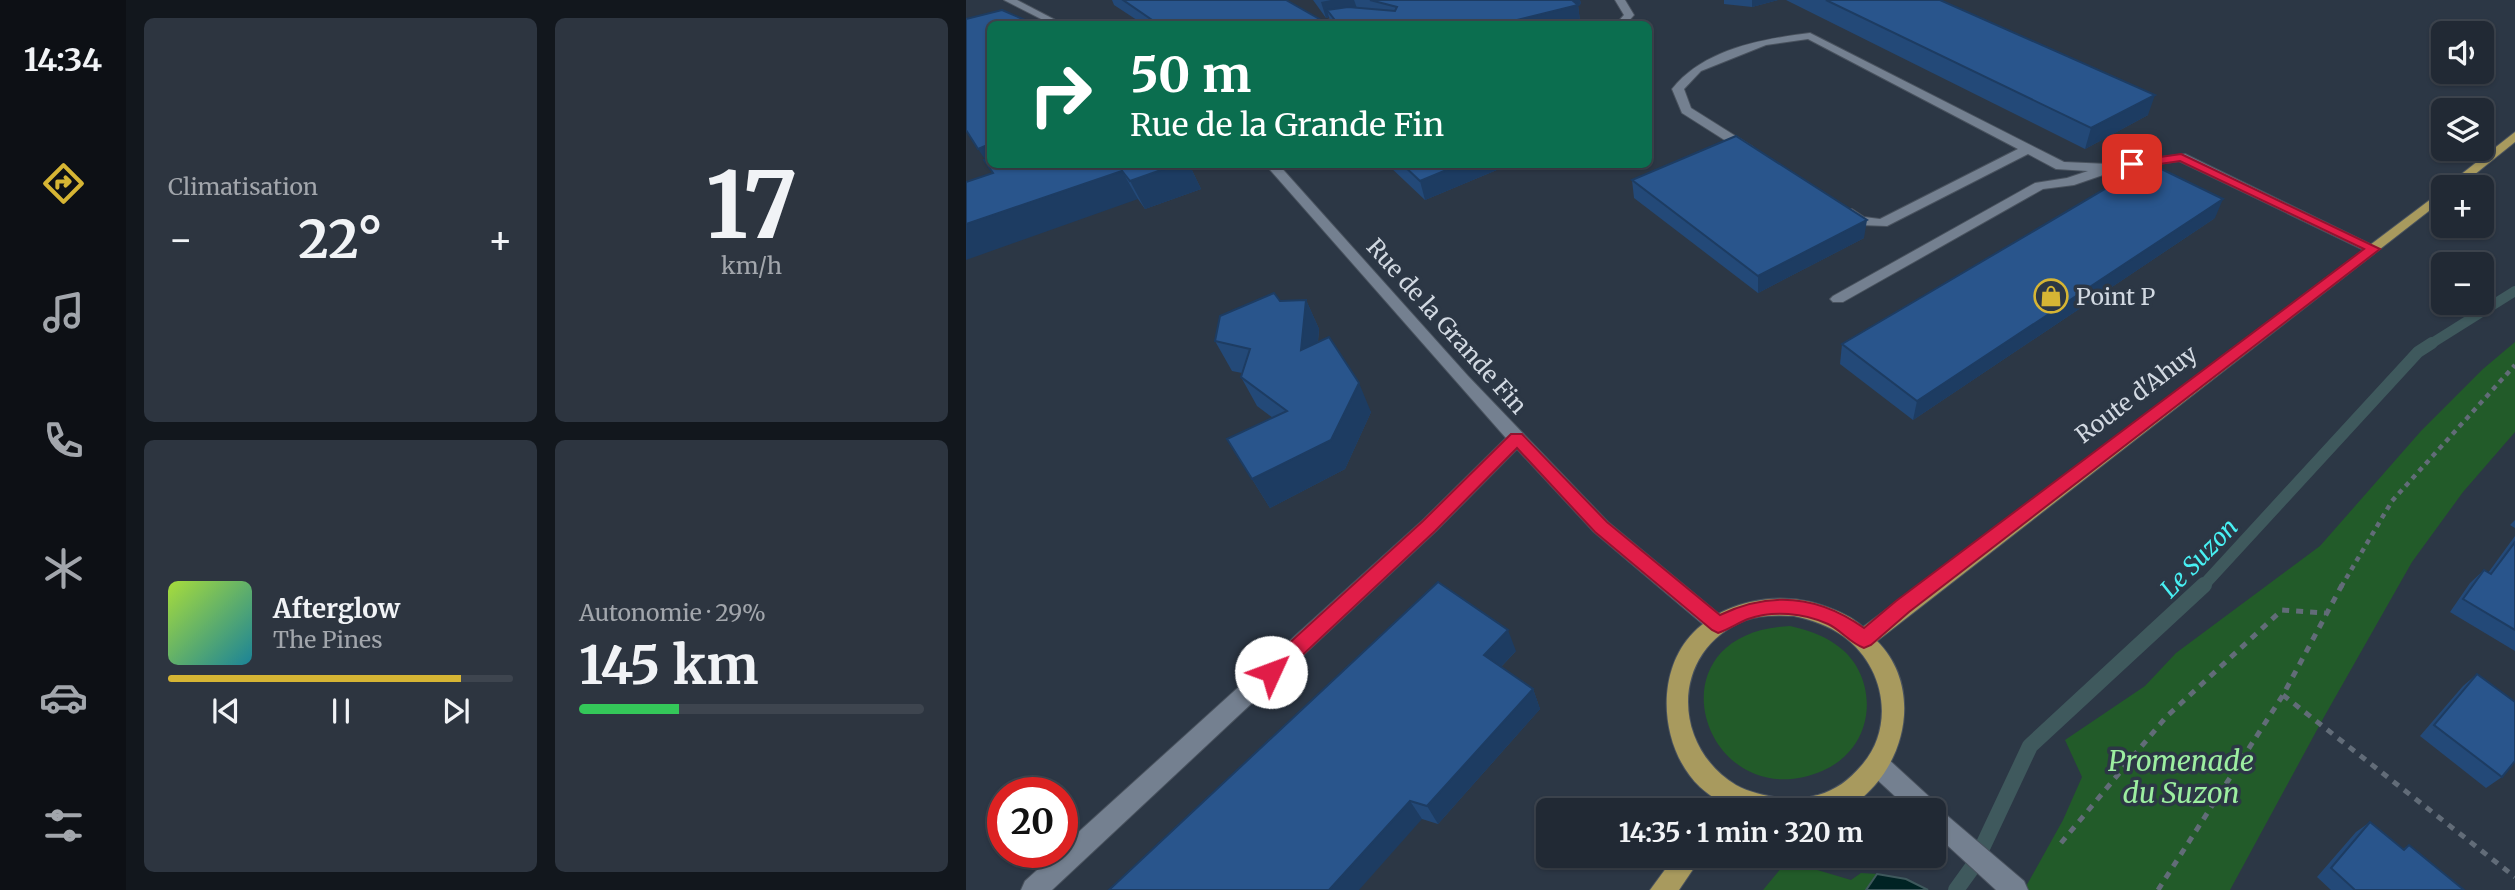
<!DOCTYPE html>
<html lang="fr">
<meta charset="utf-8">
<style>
body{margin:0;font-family:Merriweather,serif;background:#2d3540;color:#f1f3f6;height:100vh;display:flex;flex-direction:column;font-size:26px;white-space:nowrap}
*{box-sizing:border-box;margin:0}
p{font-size:23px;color:#a2a6ac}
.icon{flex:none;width:38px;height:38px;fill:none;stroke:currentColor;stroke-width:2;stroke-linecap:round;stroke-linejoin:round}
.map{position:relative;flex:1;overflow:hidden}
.sheet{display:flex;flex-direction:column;gap:18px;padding:18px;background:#12171d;width:840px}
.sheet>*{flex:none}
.guide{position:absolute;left:21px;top:21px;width:665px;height:147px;border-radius:10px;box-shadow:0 2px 5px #0004,0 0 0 2px #3e454f;background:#0b6e4f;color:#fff;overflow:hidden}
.controls{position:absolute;left:1465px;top:21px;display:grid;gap:14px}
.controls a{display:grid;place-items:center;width:63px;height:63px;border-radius:10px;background:#212934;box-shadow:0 2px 5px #0004,0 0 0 2px #3e454f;font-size:35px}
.speed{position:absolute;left:21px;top:777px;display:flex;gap:14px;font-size:35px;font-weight:700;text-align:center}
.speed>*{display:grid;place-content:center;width:91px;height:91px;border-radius:50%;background:#212934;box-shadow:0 2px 5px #0004,0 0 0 2px #3e454f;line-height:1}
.speed .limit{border:10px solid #d22;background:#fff;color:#111}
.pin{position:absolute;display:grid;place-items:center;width:60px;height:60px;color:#fff;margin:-30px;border-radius:14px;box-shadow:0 4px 10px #0006}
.me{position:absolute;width:77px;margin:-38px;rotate:47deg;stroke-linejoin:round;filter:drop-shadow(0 0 5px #0008)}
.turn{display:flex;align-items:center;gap:24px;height:147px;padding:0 28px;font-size:32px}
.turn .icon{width:91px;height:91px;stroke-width:2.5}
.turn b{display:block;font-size:49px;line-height:60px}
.big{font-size:52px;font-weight:700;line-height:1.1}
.sheet .tile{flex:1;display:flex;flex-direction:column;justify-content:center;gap:10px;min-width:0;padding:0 24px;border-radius:10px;background:#2d3540}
.sheet .dial{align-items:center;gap:0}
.dial b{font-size:91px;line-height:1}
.song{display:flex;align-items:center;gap:21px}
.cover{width:84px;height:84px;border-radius:10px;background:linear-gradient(135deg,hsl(80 70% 55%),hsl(190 70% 35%))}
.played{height:7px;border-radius:4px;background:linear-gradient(90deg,#d6b534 85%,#3e454f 85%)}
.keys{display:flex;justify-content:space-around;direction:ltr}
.heat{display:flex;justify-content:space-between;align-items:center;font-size:38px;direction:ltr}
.charge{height:10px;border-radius:5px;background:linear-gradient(90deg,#34c759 29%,#3e454f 0)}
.sheet .tiles{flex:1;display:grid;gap:18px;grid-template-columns:repeat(2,1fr)}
.trip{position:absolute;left:570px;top:798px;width:410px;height:70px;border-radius:10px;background:#212934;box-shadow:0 2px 5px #0004,0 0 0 2px #3e454f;font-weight:700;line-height:70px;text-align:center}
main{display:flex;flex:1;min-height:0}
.tab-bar{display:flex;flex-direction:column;width:126px;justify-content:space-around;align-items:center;background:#0d1015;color:#a2a6ac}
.tab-bar .icon{width:49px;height:49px}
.tab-bar .current{color:#d6b534}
.tab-bar b{font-size:32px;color:#f1f3f6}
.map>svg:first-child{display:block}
.green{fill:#225b29}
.water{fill:#002324;stroke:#3f595d;stroke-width:2}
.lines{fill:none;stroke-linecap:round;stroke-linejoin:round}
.stream-far2{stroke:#3f595d;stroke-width:10}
.stream-far1{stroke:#3f595d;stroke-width:12}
.stream{stroke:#3f595d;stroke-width:16}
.minor-casing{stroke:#49525e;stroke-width:2}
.major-casing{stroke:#49525e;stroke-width:2}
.path-far1{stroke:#626c78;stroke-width:4.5;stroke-dasharray:5 5;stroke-linecap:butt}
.path{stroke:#626c78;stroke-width:5;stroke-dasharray:7 7;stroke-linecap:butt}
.minor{fill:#748090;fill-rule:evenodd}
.major{fill:#a89a5e;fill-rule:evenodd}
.wall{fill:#234978}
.shaded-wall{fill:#1d3c62}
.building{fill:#29558c;stroke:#1d3c62;stroke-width:2}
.route{fill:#e11d48;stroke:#92132f;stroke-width:2}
.labels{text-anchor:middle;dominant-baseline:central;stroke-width:7;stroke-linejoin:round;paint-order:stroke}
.poi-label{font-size:23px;fill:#d1d8e1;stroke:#2c3745;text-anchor:start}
.street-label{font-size:23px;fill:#d1d8e1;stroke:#2c3745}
.water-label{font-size:24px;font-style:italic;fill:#48f0f3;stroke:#2c3745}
.near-park-label{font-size:28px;font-style:italic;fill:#9ceea0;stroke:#2c3745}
</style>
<main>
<nav class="tab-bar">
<b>14:34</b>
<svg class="icon current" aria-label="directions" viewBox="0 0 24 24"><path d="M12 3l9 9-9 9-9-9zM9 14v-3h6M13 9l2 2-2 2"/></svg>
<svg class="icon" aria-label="music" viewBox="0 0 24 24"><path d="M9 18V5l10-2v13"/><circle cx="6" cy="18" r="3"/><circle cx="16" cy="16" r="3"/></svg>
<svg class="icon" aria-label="phone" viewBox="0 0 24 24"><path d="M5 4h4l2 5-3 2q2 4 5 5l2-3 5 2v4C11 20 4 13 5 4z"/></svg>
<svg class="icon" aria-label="climate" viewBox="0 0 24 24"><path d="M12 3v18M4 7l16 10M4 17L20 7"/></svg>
<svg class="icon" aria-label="car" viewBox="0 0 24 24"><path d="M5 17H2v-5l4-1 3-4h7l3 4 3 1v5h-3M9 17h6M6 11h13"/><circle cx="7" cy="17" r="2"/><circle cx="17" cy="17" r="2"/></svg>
<svg class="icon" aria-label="filters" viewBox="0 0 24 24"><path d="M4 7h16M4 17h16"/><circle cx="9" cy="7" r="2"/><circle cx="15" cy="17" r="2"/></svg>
</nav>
<section class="sheet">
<div class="tiles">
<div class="tile"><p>Climatisation</p>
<div class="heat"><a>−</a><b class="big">22°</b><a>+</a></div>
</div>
<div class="tile dial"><b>17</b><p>km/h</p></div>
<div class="tile">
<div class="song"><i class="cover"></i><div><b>Afterglow</b><p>The Pines</p></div></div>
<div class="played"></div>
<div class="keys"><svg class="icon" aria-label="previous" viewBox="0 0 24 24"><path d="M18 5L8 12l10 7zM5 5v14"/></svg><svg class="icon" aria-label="pause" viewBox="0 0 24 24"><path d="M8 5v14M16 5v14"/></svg><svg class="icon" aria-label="next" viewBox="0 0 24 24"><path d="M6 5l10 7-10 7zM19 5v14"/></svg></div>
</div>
<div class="tile"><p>Autonomie · 29%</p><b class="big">145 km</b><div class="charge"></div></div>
</div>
</section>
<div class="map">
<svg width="1549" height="890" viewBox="0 0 1549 890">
<rect width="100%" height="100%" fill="#2c3745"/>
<g class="green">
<polygon points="1549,342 1549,432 1497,492 1446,562 1358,717 1264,890 1058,890 1097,820 1116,777 1099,740 1179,686 1210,653 1354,546 1455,431 1517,369"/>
<path d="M 824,626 C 840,630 855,634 869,644 C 903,666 911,715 887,747 C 874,764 858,772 838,777 C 732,801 685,632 824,626 Z"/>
<polygon points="821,861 885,880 895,873 911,874 903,886 917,890 797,890"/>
</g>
<polygon class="water" points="911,874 940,879 962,890 900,890"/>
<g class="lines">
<polyline class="stream-far2" points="1463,345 1549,291"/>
<polyline class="stream-far1" points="1236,587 1452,352 1466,343"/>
<polyline class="stream" points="990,890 1008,865 1064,746 1238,585"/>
<defs>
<g id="minor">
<polygon points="38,0 51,0 97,24 85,24"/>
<polygon points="649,0 659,0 668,15 660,24 650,24 658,15"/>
<path d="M 391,14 L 433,24 C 419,25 407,22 393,21 C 377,19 359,26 342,24 Z"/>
<path d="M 844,33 L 1098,162 L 1142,164 L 1219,154 L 1414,249 L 1407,253 L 1402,252 L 1213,161 L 1138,172 L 1137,175 L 1108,185 L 1077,189 L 877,302 L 867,302 L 864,299 L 867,296 L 1069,183 L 1101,178 L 1122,171 L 1090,169 L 1062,154 L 921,226 L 894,225 L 876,215 L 876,209 L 886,209 L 898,217 L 914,219 L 1052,149 L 842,39 L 800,45 L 735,71 L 718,89 L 725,108 L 787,147 L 787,153 L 779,153 L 716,113 L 706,89 C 738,49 796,39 844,33 Z"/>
<polygon points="299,164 312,164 502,376 642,522 759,619 762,625 759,631 752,634 745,631 628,532 551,449 470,531 86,890 55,890 59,881 91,852 96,852 96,847 456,521 540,438"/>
<polygon points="913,755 921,758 969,802 971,807 1058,881 1062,890 1030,890 968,833 968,810 944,810 905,774 902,766 905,758"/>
</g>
<g id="major">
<polygon points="1549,132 1549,142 1493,187 1479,187"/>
<path d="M 1477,190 L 1477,200 L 911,641 C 951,681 944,745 909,785 C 900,795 889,806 875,810 C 857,814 831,810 812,810 C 780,810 759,810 734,787 C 694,749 688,673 727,633 C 757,602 805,593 845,602 C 863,607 883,614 897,627 ZM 828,616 C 846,620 862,625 877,636 C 919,666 930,727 895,766 C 883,780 870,790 852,795 C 845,796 832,801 826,800 C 808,797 786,794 770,785 C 704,745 705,649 780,620 C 795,615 812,615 828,616 Z"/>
<polygon points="709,856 736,856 713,890 684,890"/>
</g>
</defs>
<use href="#minor" class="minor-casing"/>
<use href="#major" class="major-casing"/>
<polyline class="path-far1" points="1375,587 1426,501 1549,365"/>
<g class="path">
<polyline points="1317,695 1549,877"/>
<polyline points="1095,843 1200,717 1316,610 1359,613"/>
<polyline points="1192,890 1317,695 1376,585"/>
</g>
<use href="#minor" class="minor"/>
<use href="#major" class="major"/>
</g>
<g class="wall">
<polygon points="146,0 320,0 362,24 177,24 148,5"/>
<polygon points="347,0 614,0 615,4 612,5 614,21 601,24 365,24 363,17 360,18"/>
<polygon points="758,0 812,0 786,7 758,4"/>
<polygon points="820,0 974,0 1182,115 1119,149"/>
<polygon points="24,164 223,164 235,189 179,209 172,199 27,173"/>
<polygon points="421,164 545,164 459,200"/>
<polygon points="666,180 898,238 792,293 668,198"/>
<polygon points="1249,218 947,420 874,364 876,344"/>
<polygon points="340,300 353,329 352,342 405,412 379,469 304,508 261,439 307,418 291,406 275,377 276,373 266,371 249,341 314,301"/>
<polygon points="1549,520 1549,528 1544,525"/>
<polygon points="1549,536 1549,651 1484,612 1504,583 1518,570 1522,573"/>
<polygon points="550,651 535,667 567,689 574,709 472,824 456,819 143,890"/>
<polygon points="1511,674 1536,777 1520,788 1454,736 1497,686"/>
<polygon points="1404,822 1437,849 1443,845 1498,890 1365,890 1351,877 1390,832"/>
</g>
<g class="shaded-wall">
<polygon points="365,0 388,0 392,11 361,10 363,17 360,18 355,2"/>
<polygon points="598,0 614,0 615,4 600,8"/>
<polygon points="786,0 812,0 786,7"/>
<polygon points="612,5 614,21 601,24 535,24"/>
<polygon points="273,20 275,24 257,24"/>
<polygon points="1189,95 1182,115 1119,149 1125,128"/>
<polygon points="24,144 24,164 31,177 12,149"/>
<polygon points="212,164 223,164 235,189 179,209 164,181"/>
<polygon points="495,164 545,164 459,200 454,181"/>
<polygon points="156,171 172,199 0,260 0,224"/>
<polygon points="1257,199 1249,218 947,420 951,401"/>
<polygon points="901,220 898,238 792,293 792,276"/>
<polygon points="340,300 353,329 348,380 335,350"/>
<polygon points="393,383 405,412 379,469 304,508 286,479"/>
<polygon points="542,630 550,651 526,676 518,655"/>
<polygon points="567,689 574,709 472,824 461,806"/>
<polygon points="444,801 456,819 393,890 363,890"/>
</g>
<g class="building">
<polygon points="157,0 320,0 362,24 278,24 273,20 257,24 192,24"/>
<polygon points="404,0 606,0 612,5 535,24 372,24 361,10 382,7 429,11 431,7"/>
<polygon points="860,0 974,0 1189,95 1125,128"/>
<polygon points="36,10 68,24 24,24 24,144 12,149 0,130 0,19"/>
<polygon points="770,136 901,220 792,276 666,180"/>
<polygon points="24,157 24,164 212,164 164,181 156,171 0,224 0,182 27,173 18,160"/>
<polygon points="1183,163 1257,199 951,401 876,344"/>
<polygon points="436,164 495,164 454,181"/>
<polygon points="308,293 314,301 340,300 335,350 363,337 393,383 365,440 286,479 261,439 321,411 275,377 284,349 249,341 254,316"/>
<polygon points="1549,542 1549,630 1497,599 1518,570 1525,574"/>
<polygon points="472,582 542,630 518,655 567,689 461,806 444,801 363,890 143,890"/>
<polygon points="1511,674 1549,702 1549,761 1536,777 1468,725"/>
<polygon points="1404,822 1438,850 1443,845 1498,890 1389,890 1365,868"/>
</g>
<path class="route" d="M 1215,154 L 1414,249 L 943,612 L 905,645 L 898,648 C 884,643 875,630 862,624 C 838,613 807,610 782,619 C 772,623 763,629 752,633 L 746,630 L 629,532 L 551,448 L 469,531 L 312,678 L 305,681 L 298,678 L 295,672 L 298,666 L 457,521 L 545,434 L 556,434 L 641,522 L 754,615 C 804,591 853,596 898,628 L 930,601 L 1398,249 L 1214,161 L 1166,168 L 1160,164 L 1166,161 Z"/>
<defs>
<symbol id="shop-ring" viewBox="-11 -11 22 22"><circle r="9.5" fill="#2c3745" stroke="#d6b534" stroke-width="1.5"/><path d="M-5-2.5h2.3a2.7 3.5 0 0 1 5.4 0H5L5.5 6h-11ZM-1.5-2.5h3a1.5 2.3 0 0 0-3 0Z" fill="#d6b534"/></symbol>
</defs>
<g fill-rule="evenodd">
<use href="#shop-ring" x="1066" y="277" width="38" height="38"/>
</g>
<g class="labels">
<g class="poi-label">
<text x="1110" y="296">Point P</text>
</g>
<g class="street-label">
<text transform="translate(481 326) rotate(48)">Rue de la Grande Fin</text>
<text transform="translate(1170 394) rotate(-37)">Route d'Ahuy</text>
</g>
<g class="water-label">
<text transform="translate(1233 558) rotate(-46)">Le Suzon</text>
</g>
<g class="near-park-label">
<text x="1215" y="761">Promenade<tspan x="1215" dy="32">du Suzon</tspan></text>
</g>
</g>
</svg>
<div class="controls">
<a><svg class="icon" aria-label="sound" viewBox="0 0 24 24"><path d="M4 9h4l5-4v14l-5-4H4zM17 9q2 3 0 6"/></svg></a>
<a><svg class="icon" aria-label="layers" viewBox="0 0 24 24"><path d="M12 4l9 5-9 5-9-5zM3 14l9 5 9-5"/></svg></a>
<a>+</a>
<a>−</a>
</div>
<div class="speed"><div class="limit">20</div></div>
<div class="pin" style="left:1166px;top:164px;background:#d93025"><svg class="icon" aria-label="arrive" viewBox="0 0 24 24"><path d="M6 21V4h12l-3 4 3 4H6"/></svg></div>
<svg class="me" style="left:305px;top:672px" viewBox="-20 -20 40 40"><circle r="19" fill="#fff"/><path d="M0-13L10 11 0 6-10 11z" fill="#e11d48"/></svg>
<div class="trip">14:35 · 1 min · 320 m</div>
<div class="guide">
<div class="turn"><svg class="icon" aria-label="right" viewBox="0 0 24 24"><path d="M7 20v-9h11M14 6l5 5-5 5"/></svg><div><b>50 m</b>Rue de la Grande Fin</div></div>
</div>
</div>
</main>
